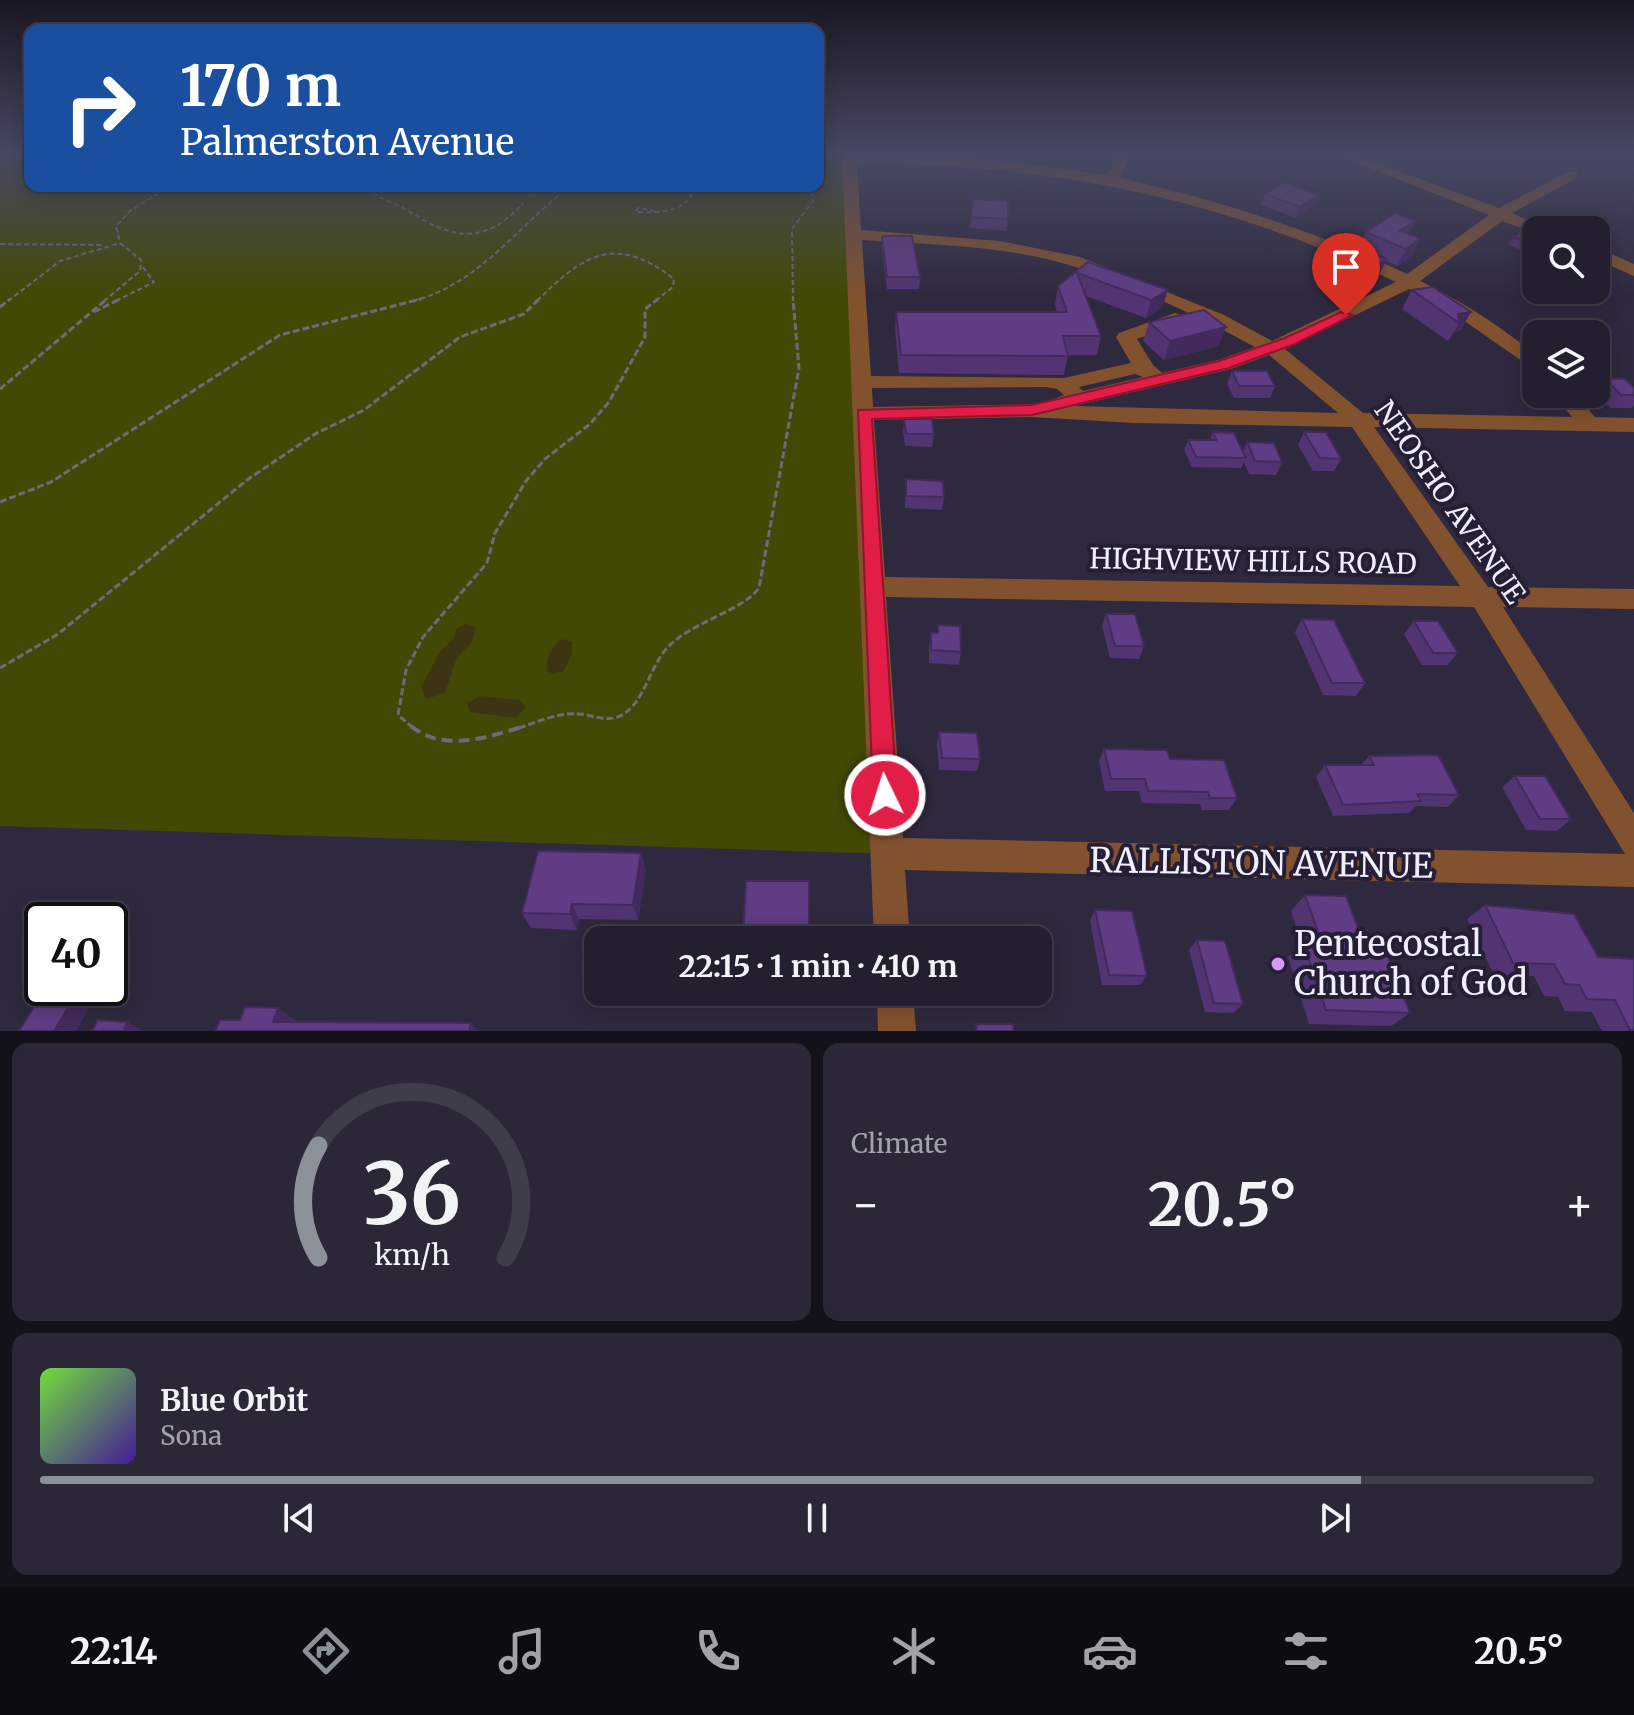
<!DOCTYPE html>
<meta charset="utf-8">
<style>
body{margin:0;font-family:Merriweather,serif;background:#2b2737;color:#f1f3f6;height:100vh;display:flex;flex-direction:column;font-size:30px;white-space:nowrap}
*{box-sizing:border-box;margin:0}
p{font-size:26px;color:#a3a2aa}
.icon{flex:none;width:44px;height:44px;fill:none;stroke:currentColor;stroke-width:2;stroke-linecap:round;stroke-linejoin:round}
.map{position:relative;height:1031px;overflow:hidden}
.details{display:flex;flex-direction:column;gap:12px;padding:12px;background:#13111a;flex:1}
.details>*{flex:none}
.top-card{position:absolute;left:24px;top:24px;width:800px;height:168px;border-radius:16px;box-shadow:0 4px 20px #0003,0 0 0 2px #403d4b;background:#1a4fa0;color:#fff;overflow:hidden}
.controls{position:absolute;left:1522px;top:216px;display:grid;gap:16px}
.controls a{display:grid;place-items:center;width:88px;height:88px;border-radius:16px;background:#231f2f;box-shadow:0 4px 20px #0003,0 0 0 2px #403d4b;font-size:40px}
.speed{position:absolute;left:24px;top:902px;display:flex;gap:16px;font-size:40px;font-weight:700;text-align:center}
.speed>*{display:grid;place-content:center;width:104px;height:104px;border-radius:50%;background:#231f2f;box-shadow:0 4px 20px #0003,0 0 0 2px #403d4b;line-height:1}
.speed .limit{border:4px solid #111;border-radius:12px;background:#fff;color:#111}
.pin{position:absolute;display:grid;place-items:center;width:68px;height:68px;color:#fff;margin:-82px -34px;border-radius:50% 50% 50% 0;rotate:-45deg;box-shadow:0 0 8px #0007}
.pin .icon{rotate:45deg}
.me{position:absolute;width:88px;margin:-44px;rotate:356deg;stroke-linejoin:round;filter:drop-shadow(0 0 6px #0008)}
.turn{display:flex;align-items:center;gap:28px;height:168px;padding:0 24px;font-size:36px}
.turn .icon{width:104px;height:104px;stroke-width:2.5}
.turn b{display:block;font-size:56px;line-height:68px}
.big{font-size:60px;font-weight:700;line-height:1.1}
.details .widget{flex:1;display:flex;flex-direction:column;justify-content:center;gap:12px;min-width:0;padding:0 28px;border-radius:16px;background:#2b2737}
.details .dial{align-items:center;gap:0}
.dial svg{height:208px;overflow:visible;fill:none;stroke:#403d4b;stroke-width:7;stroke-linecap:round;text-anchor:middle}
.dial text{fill:#f1f3f6;stroke:none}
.song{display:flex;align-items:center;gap:24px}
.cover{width:96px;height:96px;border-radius:12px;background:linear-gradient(135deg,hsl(100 70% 55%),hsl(260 70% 35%))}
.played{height:8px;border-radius:4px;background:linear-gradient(90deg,#8c9099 85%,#403d4b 85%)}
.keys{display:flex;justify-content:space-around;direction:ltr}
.heat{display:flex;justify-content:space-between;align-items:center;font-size:44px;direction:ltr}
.details .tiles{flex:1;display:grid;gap:12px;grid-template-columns:1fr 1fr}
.widget:last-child{grid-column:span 2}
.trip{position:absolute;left:584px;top:926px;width:468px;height:80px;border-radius:16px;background:#231f2f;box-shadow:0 4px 20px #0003,0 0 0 2px #403d4b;font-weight:700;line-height:80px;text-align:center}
.dock{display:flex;height:128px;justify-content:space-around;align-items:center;background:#0e0c13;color:#a3a2aa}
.dock .icon{width:56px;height:56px}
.dock .active{color:#8c9099}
.dock b{font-size:36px;color:#f1f3f6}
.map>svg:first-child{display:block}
.green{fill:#434904}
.sand{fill:#3d3414}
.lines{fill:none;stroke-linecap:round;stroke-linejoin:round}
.path-far2{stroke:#6e697d;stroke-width:2;stroke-dasharray:5 3;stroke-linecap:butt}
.path-far1{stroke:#6e697d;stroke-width:3;stroke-dasharray:7 3;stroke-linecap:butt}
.path{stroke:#6e697d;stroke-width:4;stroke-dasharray:11 6;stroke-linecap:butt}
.minor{fill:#82522f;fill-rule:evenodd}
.wall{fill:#533472}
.shaded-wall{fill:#432a5c}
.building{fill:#603c84;stroke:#432a5c;stroke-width:2}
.route{fill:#e11d48;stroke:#92132f;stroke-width:2}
.poi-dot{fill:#d99af7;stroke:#251f35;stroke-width:3}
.labels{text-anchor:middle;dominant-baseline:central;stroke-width:8;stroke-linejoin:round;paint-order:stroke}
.street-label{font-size:28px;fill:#f1eefd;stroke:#251f35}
.near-street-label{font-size:34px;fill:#f1eefd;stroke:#251f35}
.near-poi-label{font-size:34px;fill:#f1eefd;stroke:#251f35;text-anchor:start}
</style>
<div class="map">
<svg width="1634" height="1031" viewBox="0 0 1634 1031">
<rect width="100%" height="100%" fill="#2f293f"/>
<polygon class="green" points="0,153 30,153 30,186 818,186 818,153 849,153 888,854 0,826"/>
<g class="sand">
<polygon points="465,624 476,628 472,642 457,657 445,693 426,699 421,687 441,650 453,640 457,628"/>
<path d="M 562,639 L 572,642 L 572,654 L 564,671 L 553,674 L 547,671 C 545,660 552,645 562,639 Z"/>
<polygon points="480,696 520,700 526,707 515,718 470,712 467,703"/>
</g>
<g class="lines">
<g class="path-far2">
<path d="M 368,186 C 377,200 392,201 405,209 C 450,238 483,248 523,203"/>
<path d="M 655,211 L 638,208 L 636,212 C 659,213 688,213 695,186"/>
<polyline points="0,244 103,245"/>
<polyline points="8,301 60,261 120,243"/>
<polyline points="104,301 140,271 141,260 120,243 116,226 131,210 171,186"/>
<polyline points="116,301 154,282 142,266"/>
<path d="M 413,301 C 475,285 512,234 558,196"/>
<path d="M 537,301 C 583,255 615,233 674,279 L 673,287 L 655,301"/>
<polyline points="793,301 792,229 813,201 812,194 801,186"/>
</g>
<g class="path-far1">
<polyline points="0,307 10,299"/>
<polyline points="94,312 120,299"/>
<polyline points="0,389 107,299"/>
<polyline points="0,502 51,482 280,335 421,299"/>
<polyline points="0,668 58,634 247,480 315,434 364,410 460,337 524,314 539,299"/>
<polyline points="413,728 398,715 406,670 423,637 487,563 495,533 526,481 545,459 590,424 609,402 645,337 645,309 658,299"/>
<path d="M 519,728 C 537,722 559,712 579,714 C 593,715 609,723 622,715 C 646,701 650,663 671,644 C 696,621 743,610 759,588 L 799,368 L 793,299"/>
</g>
<path class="path" d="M 411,726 C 443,753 489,737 525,726"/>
<g class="minor">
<path d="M 842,153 L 977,158 L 1107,175 L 1118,153 L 1132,153 L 1120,178 C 1219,200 1315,231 1407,274 L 1489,215 L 1331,153 L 1350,153 L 1499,208 L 1567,172 L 1577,172 L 1577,178 L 1512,213 L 1550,230 L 1536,230 L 1536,233 L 1502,221 L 1420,281 C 1462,301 1500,326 1536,355 L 1536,371 L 1463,320 L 1409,289 L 1285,349 L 1363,413 L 1572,417 L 1554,394 L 1575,394 L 1595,417 L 1634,418 L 1634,432 L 1374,427 L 1488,587 L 1634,589 L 1634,609 L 1503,607 L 1634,813 L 1634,887 L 905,870 L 910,940 L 874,940 ZM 857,164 C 1044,162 1227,199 1396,282 L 1272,341 L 1224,315 L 1080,257 L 1000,241 L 861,230 ZM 862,240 C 930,245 1003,245 1069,265 C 1131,284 1198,316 1255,347 L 1218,360 L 1162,373 L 1153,365 L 1137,339 L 1182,323 L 1182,315 L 1175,313 L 1119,333 L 1116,337 L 1131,363 L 1064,378 L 871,376 ZM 1269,355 L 1338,413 L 1074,406 L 1231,369 ZM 1135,374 L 1143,377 L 1083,391 L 1079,387 ZM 1046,387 L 1057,389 L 1064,395 L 1040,404 L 873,407 L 872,388 ZM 1032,417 L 1134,423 L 1352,427 L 1460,586 L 885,577 L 874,420 ZM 886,597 L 1474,607 L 1625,854 L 903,838 Z"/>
<polygon points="556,186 530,195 522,190 528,186"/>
<polygon points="1596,247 1634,264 1634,276 1596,259"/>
<polygon points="877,992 913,992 916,1031 878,1031"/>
</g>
</g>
<g class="wall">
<polygon points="1265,194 1319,195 1314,206 1296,218 1261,205"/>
<polygon points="973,199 1008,219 1006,231 970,228"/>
<polygon points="1415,221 1409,234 1412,256 1397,266 1386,261 1378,277 1359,287 1324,271 1331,253 1359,247 1366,232"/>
<polygon points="1536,230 1536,251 1533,254 1508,245 1514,237"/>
<polygon points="882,236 920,277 919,289 887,289 882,248"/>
<polygon points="1088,262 1168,290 1162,308 1146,318 1086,296 1101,336 1097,355 1068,355 1064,375 899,373 895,330 896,312 1057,312 1055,304 1058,286"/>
<polygon points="1412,290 1471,312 1460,331 1454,332 1448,341 1402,309"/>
<polygon points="1149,322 1219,346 1164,360 1143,341"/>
<polygon points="1232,371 1275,386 1270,398 1234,398 1227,384"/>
<polygon points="1604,378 1634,388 1634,405 1632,408 1611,408 1596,392 1596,389"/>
<polygon points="904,419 934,434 932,447 905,446 903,431"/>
<polygon points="1213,432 1243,452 1247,442 1282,462 1276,475 1249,474 1244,462 1241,468 1192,467 1184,450 1188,440 1210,440"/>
<polygon points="1304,432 1341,459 1334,471 1313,471 1298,445"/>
<polygon points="906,479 944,497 942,510 905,508"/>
<polygon points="1106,614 1144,646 1139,659 1110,658 1102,626"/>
<polygon points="1302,619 1365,683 1356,696 1323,695 1295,632"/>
<polygon points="1414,621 1458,653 1447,665 1422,665 1404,634"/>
<polygon points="938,625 961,652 959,665 929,663 929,646 931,633 937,633"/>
<polygon points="939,732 980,759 977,771 939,770 937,744"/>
<polygon points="1104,749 1170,759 1237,798 1229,810 1202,810 1200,804 1142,803 1139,791 1105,791 1099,761"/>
<polygon points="1369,756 1459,795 1448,807 1416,806 1409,813 1333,816 1316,777 1325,765 1361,765"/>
<polygon points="1515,776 1571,819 1557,831 1526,830 1502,787"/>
<polygon points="641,853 646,870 638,920 579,919 577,930 531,928 522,913"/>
<polygon points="746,881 809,940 744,940"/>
<polygon points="1305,895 1364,944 1410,1013 1391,1026 1309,1024 1288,957 1301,943 1291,911"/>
<polygon points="1485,905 1598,957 1634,959 1634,1031 1602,1031 1592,1012 1565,1011 1558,997 1544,996 1534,976 1494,975 1467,919"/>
<polygon points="1095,910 1147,976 1140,985 1102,985 1090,921"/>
<polygon points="1197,940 1243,1004 1233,1013 1205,1012 1189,950"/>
</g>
<g class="shaded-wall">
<polygon points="1319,195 1314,206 1296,218 1300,207"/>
<polygon points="1415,221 1407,238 1400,231"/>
<polygon points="1421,238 1412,256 1397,266 1406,249"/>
<polygon points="1387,259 1378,277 1359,287 1368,270"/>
<polygon points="1168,290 1162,308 1146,318 1151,300"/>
<polygon points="1471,312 1460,331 1454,332 1459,323 1458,314"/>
<polygon points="1226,327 1219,346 1164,360 1170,341"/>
<polygon points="641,853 646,870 638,920 633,905"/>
<polygon points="572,904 579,919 577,930 570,914"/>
<polygon points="80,988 96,996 76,1031 54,1031"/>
<polygon points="278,1008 296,1021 292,1031 273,1022"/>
<polygon points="128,1022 144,1031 123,1031"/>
<polygon points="471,1023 478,1031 469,1031"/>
</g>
<g class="building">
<polygon points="1284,183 1319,195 1300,207 1265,194"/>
<polygon points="973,199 1008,201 1008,219 971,217"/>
<polygon points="1395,213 1415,221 1400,231 1421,238 1406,249 1366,232"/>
<polygon points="1530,225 1546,230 1536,230 1536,245 1514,237"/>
<polygon points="882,236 912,236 920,277 887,277"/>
<polygon points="1348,243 1387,259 1368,270 1331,253"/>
<polygon points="1088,262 1168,290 1151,300 1077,273 1101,336 1063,336 1068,356 901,355 896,312 1067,312 1058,286"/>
<polygon points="1433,287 1471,312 1458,314 1459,323 1412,290"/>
<polygon points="1204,310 1226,327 1170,341 1149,322"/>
<polygon points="1232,371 1267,371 1275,386 1239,386"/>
<polygon points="1604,378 1625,379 1634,388 1634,395 1621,395"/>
<polygon points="904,419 932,419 934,434 906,434"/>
<polygon points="1213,432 1234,433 1246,458 1196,457 1188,440 1216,440"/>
<polygon points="1304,432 1326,432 1341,459 1320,458"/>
<polygon points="1247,442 1274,443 1282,462 1255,461"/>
<polygon points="906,479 943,481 944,497 906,496"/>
<polygon points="1106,614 1135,614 1144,646 1115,646"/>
<polygon points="1302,619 1334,620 1365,683 1332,683"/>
<polygon points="1414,621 1438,621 1458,653 1433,653"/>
<polygon points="938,625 960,626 961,652 931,650 931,633 938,633"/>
<polygon points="939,732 977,733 980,759 942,758"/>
<polygon points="1104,749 1167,750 1170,759 1224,760 1237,798 1210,798 1208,792 1148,791 1145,779 1111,779"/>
<polygon points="1438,755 1459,795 1417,794 1421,801 1343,805 1325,765 1374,765 1369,756"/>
<polygon points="1515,776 1545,776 1571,819 1540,819"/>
<polygon points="538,851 641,853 633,905 572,904 570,914 522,913"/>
<polygon points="746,881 809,881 809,940 763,940 763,936 743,936"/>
<polygon points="1305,895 1346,896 1364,944 1383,945 1410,1013 1326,1010 1303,942 1322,943"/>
<polygon points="1485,905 1574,914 1598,957 1634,959 1634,1030 1630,1030 1615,1000 1587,999 1579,985 1565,984 1554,964 1513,963"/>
<polygon points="1095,910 1132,911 1147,976 1109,975"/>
<polygon points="1197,940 1225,941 1243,1004 1214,1003"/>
<polygon points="46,988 80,988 54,1031 19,1031"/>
<polygon points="245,1007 278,1008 273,1022 471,1023 469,1031 215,1031 220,1020 240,1020"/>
<polygon points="98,1020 128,1022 123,1031 92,1031"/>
<polygon points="976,1024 1013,1024 1014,1031 977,1031"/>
</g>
<linearGradient id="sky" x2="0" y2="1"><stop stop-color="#1a1723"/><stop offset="0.52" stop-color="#474963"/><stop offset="1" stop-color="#474963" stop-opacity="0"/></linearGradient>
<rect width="1634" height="297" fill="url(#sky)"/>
<polygon class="route" points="1341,312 1353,315 1295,344 1229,368 1032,415 872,419 897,795 893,803 885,806 876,803 873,795 858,410 1032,405 1219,361 1285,338"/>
<circle class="poi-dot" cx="1278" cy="964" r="8"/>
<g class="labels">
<g class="street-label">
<text transform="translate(1450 502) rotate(55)">NEOSHO AVENUE</text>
<text transform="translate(1253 561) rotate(1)">HIGHVIEW HILLS ROAD</text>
</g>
<g class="near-street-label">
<text transform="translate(1261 863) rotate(1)">RALLISTON AVENUE</text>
</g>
<g class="near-poi-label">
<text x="1294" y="944">Pentecostal<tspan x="1294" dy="39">Church of God</tspan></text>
</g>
</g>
</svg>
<div class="controls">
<a><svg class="icon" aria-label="search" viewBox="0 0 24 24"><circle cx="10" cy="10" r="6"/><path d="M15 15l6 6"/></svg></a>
<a><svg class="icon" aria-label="layers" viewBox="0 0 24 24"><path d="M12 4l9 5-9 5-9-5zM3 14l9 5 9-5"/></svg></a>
</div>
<div class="speed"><div class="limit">40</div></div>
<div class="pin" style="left:1346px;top:315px;background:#d93025"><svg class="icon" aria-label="arrive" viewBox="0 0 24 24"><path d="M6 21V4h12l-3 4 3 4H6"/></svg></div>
<svg class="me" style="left:885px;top:795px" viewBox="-20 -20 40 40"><circle r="17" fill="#e11d48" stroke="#fff" stroke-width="3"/><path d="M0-11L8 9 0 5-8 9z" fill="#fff"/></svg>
<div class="trip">22:15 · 1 min · 410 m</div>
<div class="top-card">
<div class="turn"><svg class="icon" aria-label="right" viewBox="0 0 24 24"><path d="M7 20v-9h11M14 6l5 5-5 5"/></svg><div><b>170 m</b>Palmerston Avenue</div></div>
</div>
</div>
<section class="details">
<div class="tiles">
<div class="widget dial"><svg viewBox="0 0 100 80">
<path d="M14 69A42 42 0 1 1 86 69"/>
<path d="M14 69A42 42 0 0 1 14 26" stroke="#8c9099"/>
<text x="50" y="56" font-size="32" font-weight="700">36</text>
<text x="50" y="72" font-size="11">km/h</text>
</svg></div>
<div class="widget"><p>Climate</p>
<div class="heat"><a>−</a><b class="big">20.5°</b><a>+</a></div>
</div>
<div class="widget">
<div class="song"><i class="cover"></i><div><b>Blue Orbit</b><p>Sona</p></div></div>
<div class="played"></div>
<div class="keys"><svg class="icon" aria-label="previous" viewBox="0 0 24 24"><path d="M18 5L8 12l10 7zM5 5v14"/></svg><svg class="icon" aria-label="pause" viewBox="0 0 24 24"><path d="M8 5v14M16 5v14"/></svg><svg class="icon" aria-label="next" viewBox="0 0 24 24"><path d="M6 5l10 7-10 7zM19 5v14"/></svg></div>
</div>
</div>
</section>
<nav class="dock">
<b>22:14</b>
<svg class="icon active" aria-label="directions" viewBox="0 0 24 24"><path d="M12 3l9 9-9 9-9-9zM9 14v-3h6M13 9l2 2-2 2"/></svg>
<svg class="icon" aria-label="music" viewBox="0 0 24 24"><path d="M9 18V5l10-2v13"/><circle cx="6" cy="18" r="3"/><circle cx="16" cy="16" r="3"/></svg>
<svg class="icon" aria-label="phone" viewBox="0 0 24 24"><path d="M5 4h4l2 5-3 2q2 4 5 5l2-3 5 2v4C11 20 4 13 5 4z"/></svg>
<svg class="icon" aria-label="climate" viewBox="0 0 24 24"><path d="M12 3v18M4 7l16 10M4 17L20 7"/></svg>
<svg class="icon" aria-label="car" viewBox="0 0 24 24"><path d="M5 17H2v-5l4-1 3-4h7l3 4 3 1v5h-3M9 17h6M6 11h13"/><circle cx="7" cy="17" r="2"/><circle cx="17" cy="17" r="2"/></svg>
<svg class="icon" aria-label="filters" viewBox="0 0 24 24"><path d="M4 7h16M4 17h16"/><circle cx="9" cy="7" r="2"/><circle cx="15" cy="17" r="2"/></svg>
<b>20.5°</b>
</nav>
